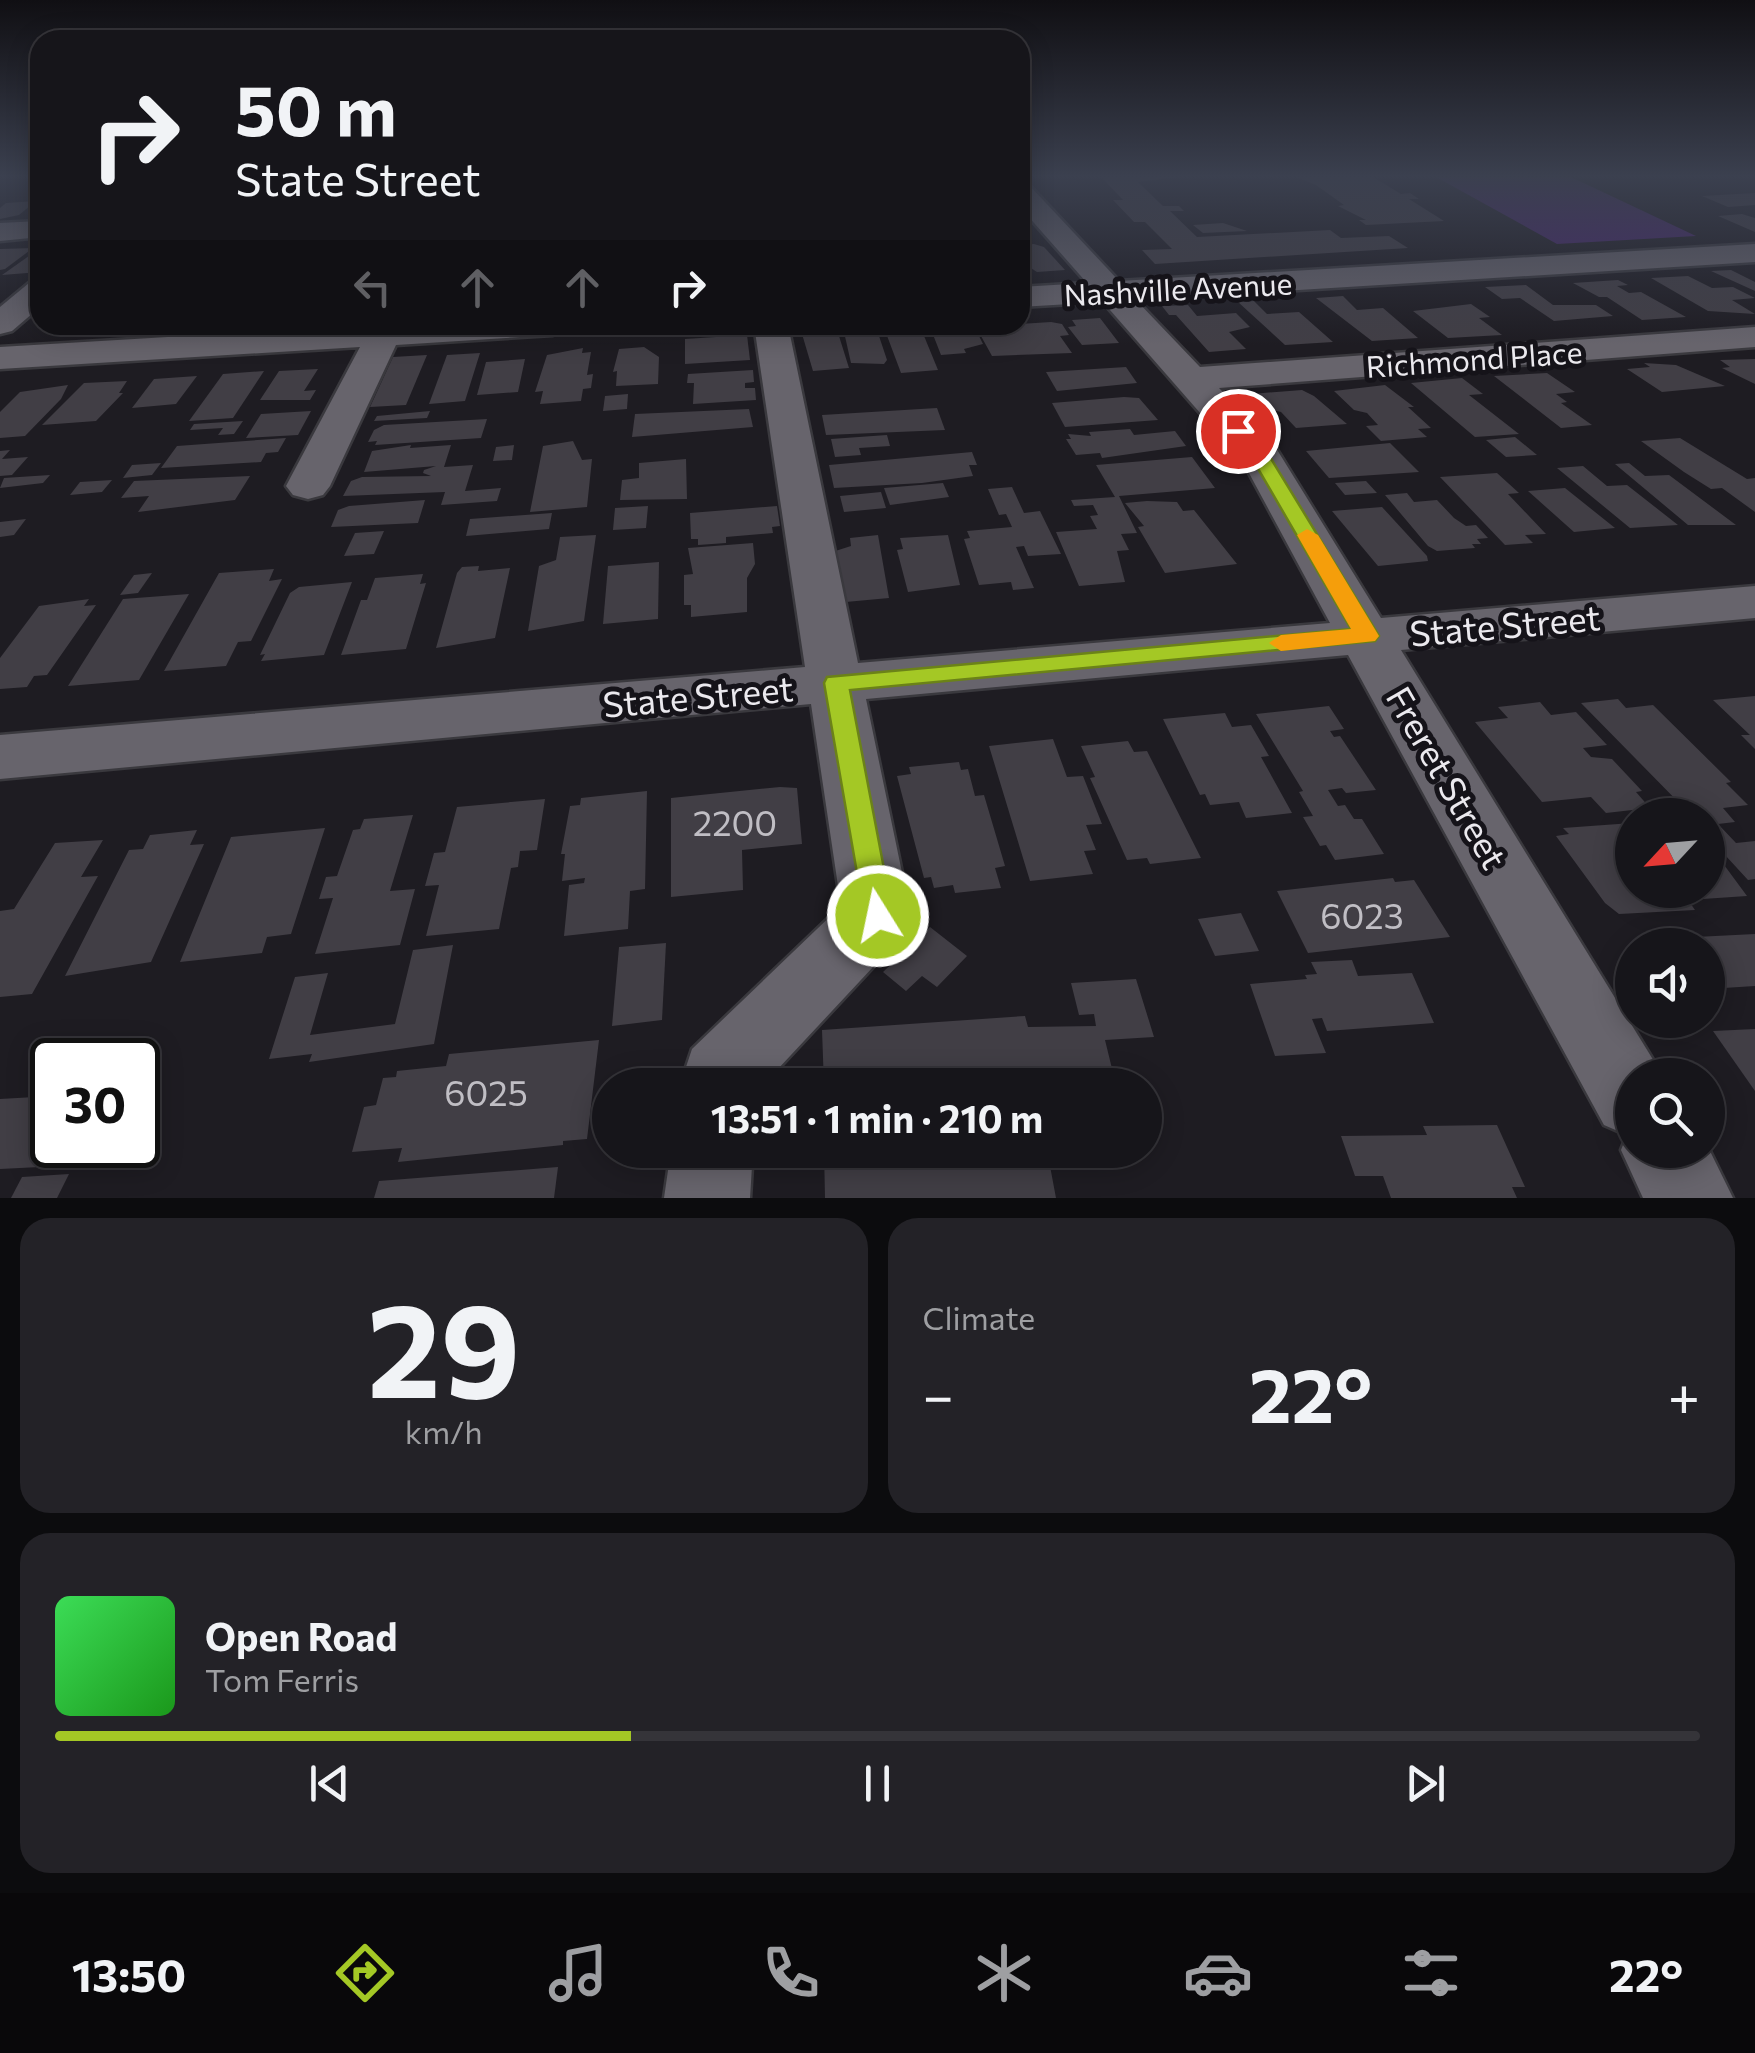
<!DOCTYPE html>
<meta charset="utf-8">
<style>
body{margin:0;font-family:Commissioner,sans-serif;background:#232227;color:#f1f3f6;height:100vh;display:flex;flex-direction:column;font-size:38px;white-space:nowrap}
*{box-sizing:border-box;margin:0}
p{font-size:32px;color:#9e9fa2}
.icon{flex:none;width:55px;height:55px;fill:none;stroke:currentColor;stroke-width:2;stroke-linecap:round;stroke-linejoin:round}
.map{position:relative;height:1198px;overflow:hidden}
.side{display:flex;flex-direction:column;gap:20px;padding:20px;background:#0c0c0e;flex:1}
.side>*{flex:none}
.banner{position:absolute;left:30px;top:30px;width:1000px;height:305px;border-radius:30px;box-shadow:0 5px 25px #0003,0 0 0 2px #353439;background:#16151a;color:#f1f3f6;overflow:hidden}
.needle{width:65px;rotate:244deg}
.tools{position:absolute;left:1615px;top:798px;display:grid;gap:20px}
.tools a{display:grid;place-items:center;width:110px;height:110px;border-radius:50%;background:#16151a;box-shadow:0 5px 25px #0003,0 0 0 2px #353439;font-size:50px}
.speed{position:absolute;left:30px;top:1038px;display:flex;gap:20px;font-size:50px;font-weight:700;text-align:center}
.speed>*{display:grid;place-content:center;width:130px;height:130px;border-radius:50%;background:#16151a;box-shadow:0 5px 25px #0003,0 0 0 2px #353439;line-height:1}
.speed .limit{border:5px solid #111;border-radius:15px;background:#fff;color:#111}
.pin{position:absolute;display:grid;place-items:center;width:85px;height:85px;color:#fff;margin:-42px;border:5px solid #fff;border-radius:50%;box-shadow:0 2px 10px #0007}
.me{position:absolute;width:110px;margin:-55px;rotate:350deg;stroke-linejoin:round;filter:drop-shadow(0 0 8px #0008)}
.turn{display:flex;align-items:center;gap:35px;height:210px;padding:0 40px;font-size:45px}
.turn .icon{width:130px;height:130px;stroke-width:2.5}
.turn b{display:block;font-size:70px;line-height:85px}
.lanes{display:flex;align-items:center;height:95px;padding:0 40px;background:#0003;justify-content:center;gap:50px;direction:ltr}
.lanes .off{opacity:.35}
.big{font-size:75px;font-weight:700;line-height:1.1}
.side .tile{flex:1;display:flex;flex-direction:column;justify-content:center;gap:15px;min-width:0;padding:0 35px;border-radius:30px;background:#232227}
.side .dial{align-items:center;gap:0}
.dial b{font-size:130px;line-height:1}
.song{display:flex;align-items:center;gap:30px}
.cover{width:120px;height:120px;border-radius:15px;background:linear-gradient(135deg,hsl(130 70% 55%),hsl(120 70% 35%))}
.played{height:10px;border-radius:5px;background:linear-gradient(90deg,#a4c825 35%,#353439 35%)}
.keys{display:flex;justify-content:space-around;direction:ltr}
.heat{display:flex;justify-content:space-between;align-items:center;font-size:55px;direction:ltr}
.side .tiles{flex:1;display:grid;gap:20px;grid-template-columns:1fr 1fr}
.tile:last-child{grid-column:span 2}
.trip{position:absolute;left:592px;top:1068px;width:570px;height:100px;border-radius:50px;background:#16151a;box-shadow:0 5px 25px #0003,0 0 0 2px #353439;font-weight:700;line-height:100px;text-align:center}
.tabs{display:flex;height:160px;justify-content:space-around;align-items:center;background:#09080a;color:#9e9fa2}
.tabs .icon{width:70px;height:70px}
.tabs .current{color:#a4c825}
.tabs b{font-size:45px;color:#f1f3f6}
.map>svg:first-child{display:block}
.green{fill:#48266f}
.building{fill:#413e45}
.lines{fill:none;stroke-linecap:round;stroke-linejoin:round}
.minor-casing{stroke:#3a393e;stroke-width:5}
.minor{fill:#67646c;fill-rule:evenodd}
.route{fill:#a4c825;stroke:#6b8218;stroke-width:2.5}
.slow{fill:#f59e0b}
.labels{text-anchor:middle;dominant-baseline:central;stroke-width:10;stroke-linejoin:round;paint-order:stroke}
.far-street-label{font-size:30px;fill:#ebe9ee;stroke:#151319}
.street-label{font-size:35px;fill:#ebe9ee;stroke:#151319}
.near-number-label{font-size:35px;fill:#c0bec4}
</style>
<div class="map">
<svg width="1755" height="1198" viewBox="0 0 1755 1198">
<rect width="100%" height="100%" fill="#1e1c22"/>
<polygon class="green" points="1436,177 1571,177 1696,236 1557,244"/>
<g class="building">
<polygon points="1101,177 1178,177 1138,182 1163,206 1179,206 1184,211 1170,211 1197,237 1330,230 1341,238 1389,236 1408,248 1155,264 1142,250 1172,249 1145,222 1134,222 1113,200 1123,200"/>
<polygon points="1296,177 1373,177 1401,194 1410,193 1419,199 1409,199 1444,221 1366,225 1359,220 1366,220 1338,206 1344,205 1316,185"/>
<polygon points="1755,193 1755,205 1728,207 1702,196"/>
<polygon points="36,201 19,215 0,219 0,208 6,203"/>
<polygon points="1742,214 1755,218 1755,232 1718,216"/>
<polygon points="1223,223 1247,231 1203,233 1193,225"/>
<polygon points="1034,244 1044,247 1065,270 1037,272 1020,261 1020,245"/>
<polygon points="33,248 5,269 0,270 0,249"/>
<polygon points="36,251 40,251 40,272 2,275"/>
<polygon points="1731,270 1755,282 1755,291 1711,271"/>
<polygon points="1688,276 1712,288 1733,287 1755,298 1732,300 1755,314 1708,311 1651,278"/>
<polygon points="1618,280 1628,285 1617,286 1629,293 1641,292 1686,317 1642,320 1607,297 1599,297 1573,283"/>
<polygon points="1526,285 1553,305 1596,305 1613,316 1554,321 1520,298 1502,299 1485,287"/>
<polygon points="1343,296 1357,310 1383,308 1418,338 1372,341 1316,298"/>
<polygon points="1254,301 1267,314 1299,312 1333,342 1285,345 1238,302"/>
<polygon points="1471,304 1490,317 1479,318 1502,335 1448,338 1413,311"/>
<polygon points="1188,305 1197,316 1236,313 1250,327 1229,332 1246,349 1209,352 1176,315 1169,315 1162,306"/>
<polygon points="1100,318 1119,343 1082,345 1068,327 1076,326 1072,320"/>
<polygon points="1051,322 1062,324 1069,335 1060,336 1072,353 992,356 976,327"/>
<polygon points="952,325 975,328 983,344 964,349 966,353 941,355 930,327"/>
<polygon points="865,330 878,333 887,360 884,364 851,363 844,332"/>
<polygon points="922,331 938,370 901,373 886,333"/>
<polygon points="825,333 839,336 849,368 813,371 802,334"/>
<polygon points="747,335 750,360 685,364 685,339"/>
<polygon points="644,347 659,357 658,384 616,386 617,371 613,372 619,349"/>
<polygon points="583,348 582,353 591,352 587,375 593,374 591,388 583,389 581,401 540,404 543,391 535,392 547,355"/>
<polygon points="480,353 465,401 429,404 447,355"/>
<polygon points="427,355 406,405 370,407 393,357"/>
<polygon points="525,359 518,392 477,395 486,362"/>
<polygon points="1755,359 1755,384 1722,368 1730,367 1720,360"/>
<polygon points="1644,363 1676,365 1725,386 1662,392 1627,369 1650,367"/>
<polygon points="1126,367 1137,383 1057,391 1046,372"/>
<polygon points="318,369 304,391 316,390 310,400 260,400 279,371"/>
<polygon points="753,370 754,382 745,383 745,388 755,388 756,400 693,404 694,383 687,383 688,374"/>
<polygon points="264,371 233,418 189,421 223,374"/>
<polygon points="1547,373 1575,392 1556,394 1567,402 1561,403 1592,425 1561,428 1494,376"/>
<polygon points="197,376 176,404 132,408 154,379"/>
<polygon points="1462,378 1483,394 1469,395 1519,434 1475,437 1411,383"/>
<polygon points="127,381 119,393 123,393 96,421 42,425 84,383"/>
<polygon points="68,385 61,399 25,436 0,438 0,412 20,392"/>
<polygon points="1385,385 1414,407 1408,407 1431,428 1418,429 1427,437 1381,441 1366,426 1378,425 1367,413 1354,410 1334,391"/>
<polygon points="1302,390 1314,396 1347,424 1296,428 1281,412 1264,408 1251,394"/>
<polygon points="628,394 627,409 603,411 605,396"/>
<polygon points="1124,397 1139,398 1158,420 1065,427 1052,403"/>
<polygon points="937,408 945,430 826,435 822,415"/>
<polygon points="749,409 753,427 632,437 635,414"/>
<polygon points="311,411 298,435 246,438 261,414"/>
<polygon points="430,411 427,418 374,421 377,416"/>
<polygon points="487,419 481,438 375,445 377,441 368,442 374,430 384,425"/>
<polygon points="243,421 234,434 218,435 223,428 190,430 194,424"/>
<polygon points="1130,429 1134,435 1175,431 1186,446 1102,458 1100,453 1076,455 1066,439 1071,439 1068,434 1091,436 1089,432"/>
<polygon points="887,435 890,446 859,448 861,455 835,457 831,439"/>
<polygon points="1515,437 1537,455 1506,457 1486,440"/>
<polygon points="286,438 278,452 266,453 261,462 161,468 177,446"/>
<polygon points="1680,438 1747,479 1755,478 1755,512 1722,488 1711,489 1684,472 1641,441"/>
<polygon points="573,441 582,460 592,459 587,507 530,512 543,446"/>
<polygon points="1390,443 1419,472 1329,478 1306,451"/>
<polygon points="411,445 410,448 451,445 444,467 473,465 465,491 501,488 497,501 441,505 445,492 343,496 351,481 362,477 431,476 423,473 424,470 436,466 364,472 372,451"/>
<polygon points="514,445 512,460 493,461 496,447"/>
<polygon points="10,450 2,459 28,457 12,475 0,476 0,451"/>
<polygon points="972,452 977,465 969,465 973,476 922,483 834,488 829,465"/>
<polygon points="1192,457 1215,488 1119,496 1137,533 1121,534 1129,550 1117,551 1125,582 1079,586 1056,532 1097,529 1090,516 1098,515 1093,505 1074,506 1071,500 1115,497 1096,465"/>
<polygon points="686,459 687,499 620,500 622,480 639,478 639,463"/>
<polygon points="161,463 152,475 123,478 132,465"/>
<polygon points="1629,463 1645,476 1669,475 1736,525 1688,525 1615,464"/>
<polygon points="1583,466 1607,486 1627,485 1678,525 1630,528 1557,468"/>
<polygon points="1497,473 1519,493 1508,494 1546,534 1525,535 1533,543 1505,545 1440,477"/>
<polygon points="50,475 43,483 0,488 4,478"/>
<polygon points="250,476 235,500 138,512 149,496 121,498 134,481"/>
<polygon points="112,480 102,492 70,495 80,482"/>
<polygon points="1366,481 1377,493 1345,495 1335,483"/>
<polygon points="943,483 949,497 890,505 884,488"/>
<polygon points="1012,487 1024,513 1040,511 1061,554 1028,556 1024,546 1016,547 1034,588 1013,590 1011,582 979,585 964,539 970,538 967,531 1012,527 1006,514 999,515 988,489"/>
<polygon points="1565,488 1615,528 1574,532 1528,491"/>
<polygon points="881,492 886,508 844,512 840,496"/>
<polygon points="1407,493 1414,502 1437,500 1454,518 1466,526 1476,525 1488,538 1477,539 1481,544 1472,544 1475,548 1437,551 1428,546 1385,495"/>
<polygon points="425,500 418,523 331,527 338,510 349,506"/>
<polygon points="1147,501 1177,502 1183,511 1194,510 1237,564 1165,573 1138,527 1144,526 1125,503"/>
<polygon points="648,506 646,528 613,530 615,508"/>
<polygon points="777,506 780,526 772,527 773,533 726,537 726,543 698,545 698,539 691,539 690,513"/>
<polygon points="1382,507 1427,556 1428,561 1378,566 1332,511"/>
<polygon points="552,513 549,529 466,536 470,519"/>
<polygon points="26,519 14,535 0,537 0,522"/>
<polygon points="384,531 374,554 344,556 355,533"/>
<polygon points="596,535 584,621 528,631 539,566 556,560 560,537"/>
<polygon points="878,535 889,598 835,603 826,554 851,546 850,538"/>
<polygon points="948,535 960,585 908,592 897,550 903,549 900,538"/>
<polygon points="753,543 755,564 747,578 747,612 691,617 691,605 684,605 684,575 693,574 688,548"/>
<polygon points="659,562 658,619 603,624 608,566"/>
<polygon points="479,566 478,571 510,568 495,638 436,648 457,573 462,567"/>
<polygon points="274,569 269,581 282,579 251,641 238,642 226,666 164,671 219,573"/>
<polygon points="152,573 138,593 120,595 134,575"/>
<polygon points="423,574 420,584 426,583 406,649 341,655 361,600 367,600 375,578"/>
<polygon points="352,582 324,655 261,661 265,654 260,655 290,593 299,587"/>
<polygon points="189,594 139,680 68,686 123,599"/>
<polygon points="89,599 84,606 96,605 47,675 34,676 27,687 0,689 0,658 39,606"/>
<polygon points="1755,696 1755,749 1741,735 1750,735 1713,700"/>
<polygon points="1618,699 1626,708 1653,705 1731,782 1726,783 1748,805 1723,808 1735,822 1718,824 1736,843 1755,841 1755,879 1748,880 1714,843 1718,843 1708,832 1708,815 1691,815 1581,703"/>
<polygon points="1540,702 1551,715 1576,712 1607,745 1583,748 1591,757 1612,759 1642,791 1636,792 1650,808 1606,813 1591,797 1542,802 1475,722 1508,718 1498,707"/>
<polygon points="1329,706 1344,729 1330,731 1334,737 1340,736 1376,790 1346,793 1342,788 1328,790 1338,806 1345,805 1354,819 1362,819 1384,854 1335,860 1326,845 1320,846 1303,817 1313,816 1299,792 1303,791 1256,714"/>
<polygon points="1225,713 1232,727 1251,725 1269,756 1261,757 1292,813 1246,818 1239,802 1210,805 1205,794 1200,795 1163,719"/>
<polygon points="1053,739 1067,777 1083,776 1102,824 1086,825 1096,850 1084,851 1093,874 1030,881 989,746"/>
<polygon points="1128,741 1134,752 1147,751 1201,858 1150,864 1147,858 1127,860 1090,778 1095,777 1081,746"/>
<polygon points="959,762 961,770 968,769 975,796 984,795 1005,866 995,868 1001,888 955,893 953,885 934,888 931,877 924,878 897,776 911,774 909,767"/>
<polygon points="780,787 797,788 802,844 742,850 743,890 671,897 671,798"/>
<polygon points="647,791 645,889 630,891 628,929 564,936 569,885 584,883 585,878 562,881 565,854 561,854 570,806 580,805 581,798"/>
<polygon points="545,799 537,850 520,851 518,867 511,868 499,929 426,936 439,885 425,886 434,853 445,852 457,807"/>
<polygon points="413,815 390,891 415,889 400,945 315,954 333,898 319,899 326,877 337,876 353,830 360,829 364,819"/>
<polygon points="1632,823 1632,890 1708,890 1708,855 1716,854 1747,896 1688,900 1695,910 1619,914 1605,903 1556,836 1569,834 1563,828"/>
<polygon points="325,828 291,934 267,937 262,953 180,962 231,837"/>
<polygon points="197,830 190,845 204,844 151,962 65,976 129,850 143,849 150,835"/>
<polygon points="103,840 81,877 98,876 32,994 0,997 0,911 14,909 55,843"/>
<polygon points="1393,878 1395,882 1414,880 1450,937 1308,953 1277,891"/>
<polygon points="1241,913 1259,951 1215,956 1198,919"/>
<polygon points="930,927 967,956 937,987 922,976 906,991 883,972"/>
<polygon points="1755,934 1755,986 1708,989 1708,945 1640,945 1636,940"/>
<polygon points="666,943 662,1020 612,1026 619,947"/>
<polygon points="453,945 434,1044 309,1062 312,1054 269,1059 295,977 328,973 310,1035 395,1024 413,950"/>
<polygon points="1352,960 1358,976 1412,973 1434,1023 1327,1031 1322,1018 1312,1019 1326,1053 1275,1056 1250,984 1307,979 1305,975 1317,974 1311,962"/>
<polygon points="1136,979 1154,1037 1105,1040 1116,1085 824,1085 822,1030 1025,1016 1028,1027 1096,1026 1094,1014 1079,1015 1071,983"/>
<polygon points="1755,1029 1755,1091 1713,1031"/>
<polygon points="599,1040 587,1139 563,1141 563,1145 398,1162 402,1148 352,1152 364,1107 376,1105 383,1078 396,1077 397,1071 446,1066 449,1054"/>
<polygon points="156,1090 138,1128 138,1091"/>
<polygon points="52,1096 52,1145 71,1145 60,1166 0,1169 0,1099"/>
<polygon points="1497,1125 1525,1187 1512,1187 1517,1198 1391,1198 1383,1176 1355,1176 1341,1136 1427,1135 1423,1126"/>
<polygon points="824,1150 1047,1150 1056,1198 825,1198"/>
<polygon points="558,1167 554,1198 374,1198 379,1181"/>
<polygon points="69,1174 57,1198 11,1198 22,1177"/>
</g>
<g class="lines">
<defs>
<g id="minor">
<polygon points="1020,183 1029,185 1119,281 1755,244 1755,262 1136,300 1200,367 1755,327 1755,347 1219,388 1276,448 1381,618 1755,586 1755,618 1401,650 1660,1071 1662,1075 1632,1075 1632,1150 1708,1147 1733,1198 1643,1198 1621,1150 1627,1135 1604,1125 1348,655 866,699 911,916 901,937 763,1085 680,1085 692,1049 841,906 811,704 0,779 0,735 805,667 754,325 788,325 858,663 1330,623 1243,462 1103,302 1020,307 1020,287 1087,283 1020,207"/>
<polygon points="40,221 40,237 0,241 0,223"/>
<polygon points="40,280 40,307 12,331 0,334 0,307 29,283"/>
<polygon points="371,325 569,325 564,332 552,335 396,345 330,486 323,495 308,499 293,495 286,486 360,347 0,369 0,347"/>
<polygon points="671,1150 753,1150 750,1198 664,1198"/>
</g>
</defs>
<use href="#minor" class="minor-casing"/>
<use href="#minor" class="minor"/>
</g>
<linearGradient id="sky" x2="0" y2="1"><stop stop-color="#100f13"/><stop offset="0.51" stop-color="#3b404f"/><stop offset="1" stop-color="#3b404f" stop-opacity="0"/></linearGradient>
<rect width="1755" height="345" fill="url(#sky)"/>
<polygon class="route" points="1238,426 1270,457 1379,636 1375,641 850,690 893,916 889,925 878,929 866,925 824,683 827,677 1351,629 1253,460 1229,431"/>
<polygon class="slow" points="1307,529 1318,535 1379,636 1375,641 1281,651 1269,643 1281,635 1351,629 1297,535"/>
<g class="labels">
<g class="far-street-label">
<text transform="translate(1178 288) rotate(-3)">Nashville Avenue</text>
<text transform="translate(1474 358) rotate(-4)">Richmond Place</text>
</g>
<g class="street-label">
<text transform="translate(1505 624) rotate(-5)">State Street</text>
<text transform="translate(698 695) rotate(-5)">State Street</text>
<text transform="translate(1448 777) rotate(60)">Freret Street</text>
</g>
<g class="near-number-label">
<text x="735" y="821">2200</text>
<text x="1362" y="914">6023</text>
<text x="486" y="1091">6025</text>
</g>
</g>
</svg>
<div class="tools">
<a><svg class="needle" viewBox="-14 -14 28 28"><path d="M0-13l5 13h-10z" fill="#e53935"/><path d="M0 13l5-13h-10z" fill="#9e9fa2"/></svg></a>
<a><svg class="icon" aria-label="sound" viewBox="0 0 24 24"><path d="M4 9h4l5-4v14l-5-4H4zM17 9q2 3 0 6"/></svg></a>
<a><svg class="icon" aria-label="search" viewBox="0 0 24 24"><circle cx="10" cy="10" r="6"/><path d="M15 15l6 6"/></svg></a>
</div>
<div class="speed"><div class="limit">30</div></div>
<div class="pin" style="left:1238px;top:431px;background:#d93025"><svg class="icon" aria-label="arrive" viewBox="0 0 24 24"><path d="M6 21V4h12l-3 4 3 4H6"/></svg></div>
<svg class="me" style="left:878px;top:916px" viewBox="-20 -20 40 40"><circle r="17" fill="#a4c825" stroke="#fff" stroke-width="3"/><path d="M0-11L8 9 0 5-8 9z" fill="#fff"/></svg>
<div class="trip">13:51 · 1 min · 210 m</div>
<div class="banner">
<div class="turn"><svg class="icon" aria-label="right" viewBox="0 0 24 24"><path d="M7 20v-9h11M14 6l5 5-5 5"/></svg><div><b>50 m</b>State Street</div></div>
<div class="lanes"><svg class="icon off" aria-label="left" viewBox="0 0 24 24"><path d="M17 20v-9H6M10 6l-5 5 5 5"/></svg><svg class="icon off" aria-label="ahead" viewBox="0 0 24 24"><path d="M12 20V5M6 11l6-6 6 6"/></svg><svg class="icon off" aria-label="ahead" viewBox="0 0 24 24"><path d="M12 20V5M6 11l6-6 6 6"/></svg><svg class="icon" aria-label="right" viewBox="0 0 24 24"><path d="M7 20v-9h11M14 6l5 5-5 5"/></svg></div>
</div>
</div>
<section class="side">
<div class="tiles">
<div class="tile dial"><b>29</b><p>km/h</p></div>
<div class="tile"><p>Climate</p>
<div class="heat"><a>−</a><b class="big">22°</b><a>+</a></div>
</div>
<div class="tile">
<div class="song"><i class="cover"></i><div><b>Open Road</b><p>Tom Ferris</p></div></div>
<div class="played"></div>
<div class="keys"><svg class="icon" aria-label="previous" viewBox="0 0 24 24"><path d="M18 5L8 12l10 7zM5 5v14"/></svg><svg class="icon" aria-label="pause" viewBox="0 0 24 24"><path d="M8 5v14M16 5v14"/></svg><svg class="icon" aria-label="next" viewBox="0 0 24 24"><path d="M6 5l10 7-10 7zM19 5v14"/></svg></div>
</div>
</div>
</section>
<nav class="tabs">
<b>13:50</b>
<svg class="icon current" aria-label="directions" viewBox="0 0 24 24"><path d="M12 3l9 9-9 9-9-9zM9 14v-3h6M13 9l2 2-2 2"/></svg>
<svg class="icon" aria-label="music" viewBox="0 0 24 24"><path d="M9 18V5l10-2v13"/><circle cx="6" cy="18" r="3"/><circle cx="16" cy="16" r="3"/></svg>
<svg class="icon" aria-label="phone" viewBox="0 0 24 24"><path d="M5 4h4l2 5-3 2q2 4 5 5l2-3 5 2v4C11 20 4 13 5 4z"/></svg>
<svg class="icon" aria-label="climate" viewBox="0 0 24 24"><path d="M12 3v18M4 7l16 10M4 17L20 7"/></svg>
<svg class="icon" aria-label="car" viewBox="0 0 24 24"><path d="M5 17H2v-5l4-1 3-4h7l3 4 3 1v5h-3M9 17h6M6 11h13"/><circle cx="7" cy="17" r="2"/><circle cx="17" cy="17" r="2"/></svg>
<svg class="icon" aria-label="filters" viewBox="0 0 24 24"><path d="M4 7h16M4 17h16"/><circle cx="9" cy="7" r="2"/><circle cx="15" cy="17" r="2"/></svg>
<b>22°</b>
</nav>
